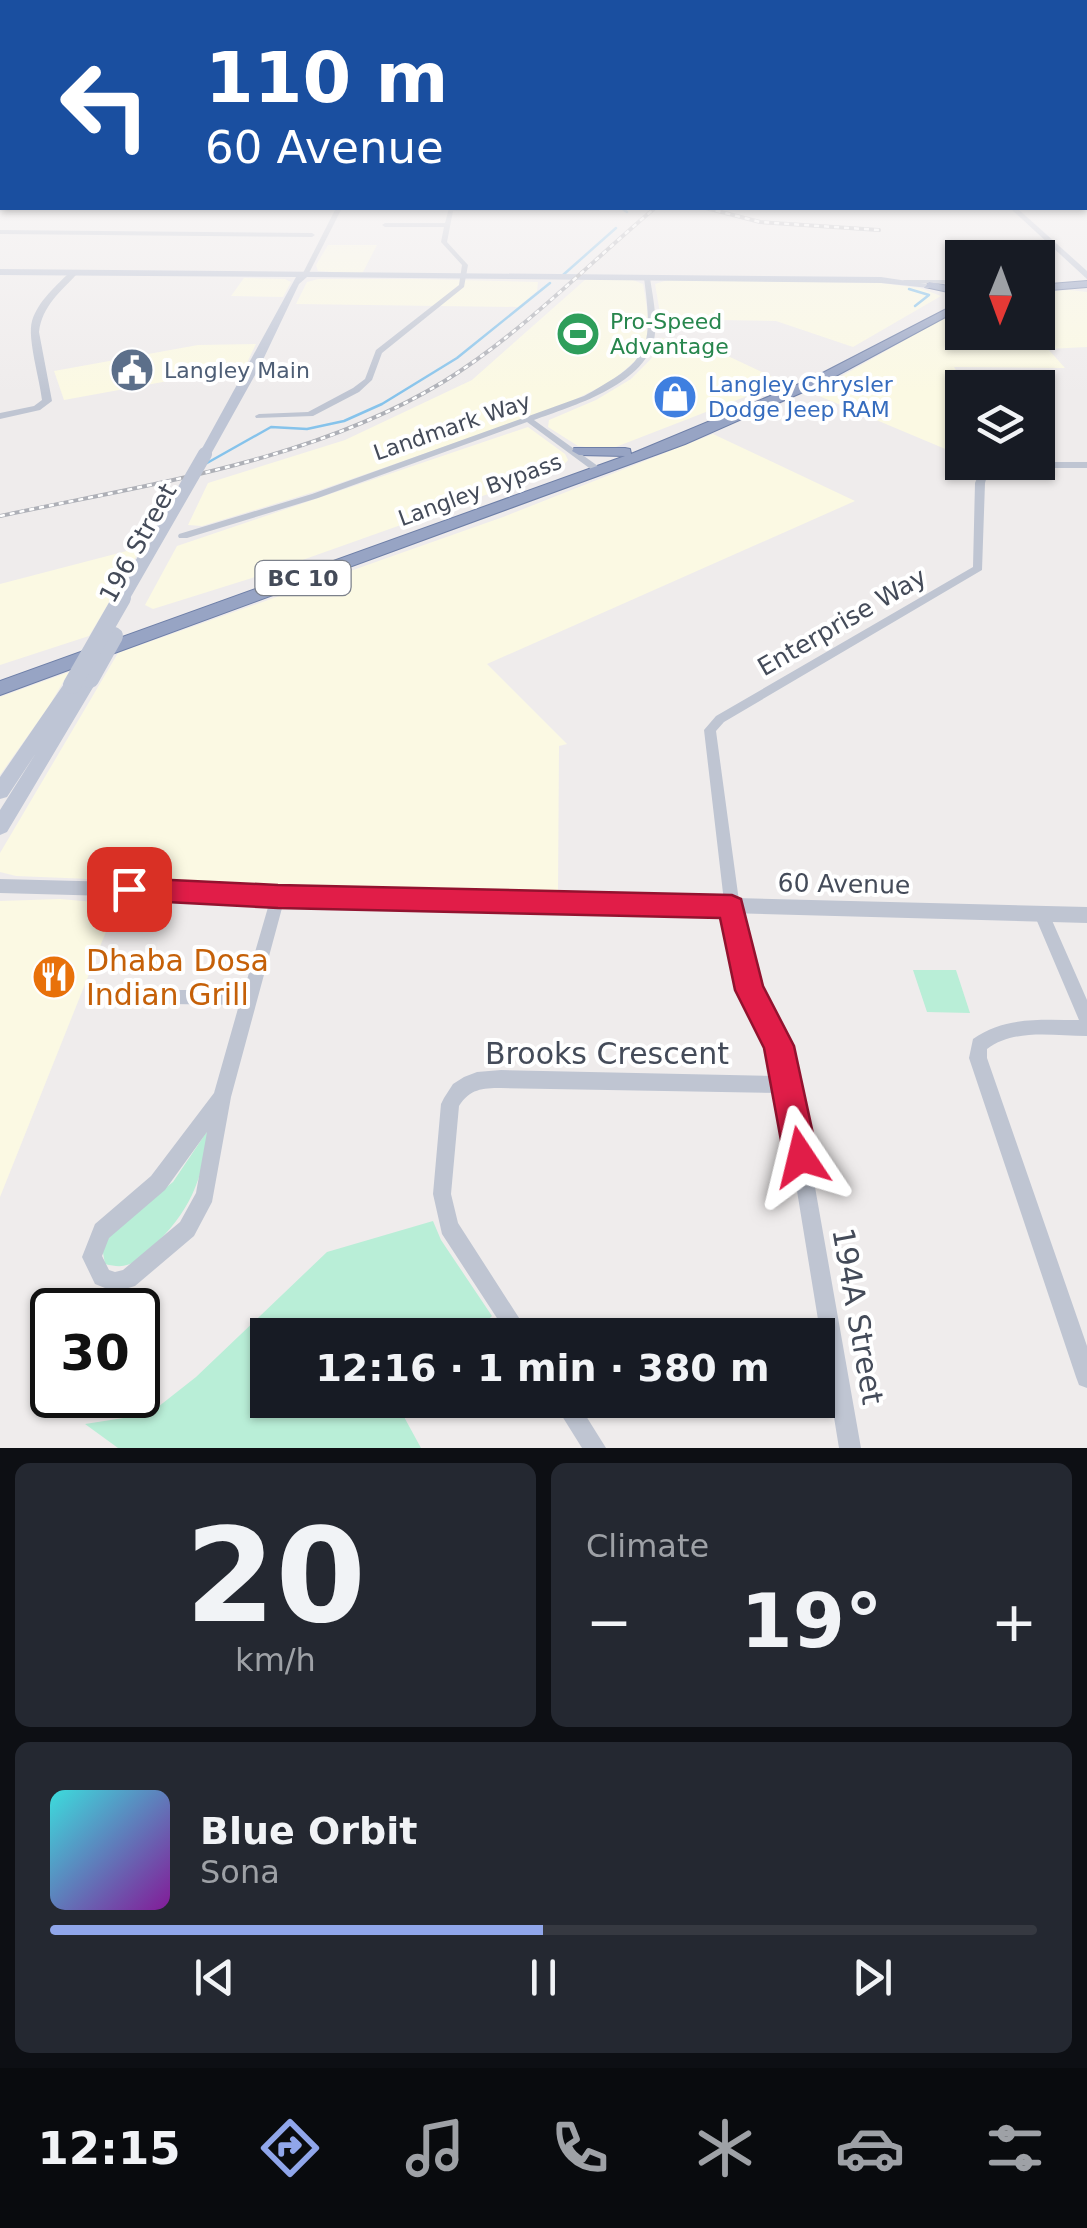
<!DOCTYPE html>
<meta charset="utf-8">
<style>
body{margin:0;font-family:"DejaVu Sans",sans-serif;background:#242831;color:#f1f3f6;height:100vh;display:flex;flex-direction:column;font-size:38px;white-space:nowrap}
*{box-sizing:border-box;margin:0}
p{font-size:32px;color:#9ea1a6}
.icon{flex:none;width:55px;height:55px;fill:none;stroke:currentColor;stroke-width:2;stroke-linecap:round;stroke-linejoin:round}
.map{position:relative;height:1448px;overflow:hidden}
.side{display:flex;flex-direction:column;gap:15px;padding:15px;background:#0d0f14;flex:1}
.side>*{flex:none}
.hud{position:absolute;left:0px;top:0px;width:1088px;height:210px;box-shadow:0 2px 8px #0004;background:#1a4fa0;color:#fff;overflow:hidden}
.needle{width:65px;rotate:181deg}
.tools{position:absolute;left:945px;top:240px;display:grid;gap:20px}
.tools a{display:grid;place-items:center;width:110px;height:110px;border-radius:0px;background:#171b24;box-shadow:0 2px 8px #0004;font-size:50px}
.speed{position:absolute;left:30px;top:1288px;display:flex;gap:20px;font-size:50px;font-weight:700;text-align:center}
.speed>*{display:grid;place-content:center;width:130px;height:130px;border-radius:50%;background:#171b24;box-shadow:0 2px 8px #0004;line-height:1}
.speed .limit{border:5px solid #111;border-radius:15px;background:#fff;color:#111}
.pin{position:absolute;display:grid;place-items:center;width:85px;height:85px;color:#fff;margin:-42px;border-radius:20px;box-shadow:0 5px 15px #0006}
.me{position:absolute;width:110px;margin:-55px;rotate:350deg;stroke-linejoin:round;filter:drop-shadow(0 0 8px #0008)}
.turn{display:flex;align-items:center;gap:35px;height:210px;padding:0 40px;font-size:45px}
.turn .icon{width:130px;height:130px;stroke-width:2.5}
.turn b{display:block;font-size:70px;line-height:85px}
.big{font-size:75px;font-weight:700;line-height:1.1}
.side .card{flex:1;display:flex;flex-direction:column;justify-content:center;gap:15px;min-width:0;padding:0 35px;border-radius:15px;background:#242831}
.side .dial{align-items:center;gap:0}
.dial b{font-size:130px;line-height:1}
.song{display:flex;align-items:center;gap:30px}
.cover{width:120px;height:120px;border-radius:15px;background:linear-gradient(135deg,hsl(180 70% 55%),hsl(290 70% 35%))}
.played{height:10px;border-radius:5px;background:linear-gradient(90deg,#90a6ea 50%,#363941 50%)}
.keys{display:flex;justify-content:space-around;direction:ltr}
.heat{display:flex;justify-content:space-between;align-items:center;font-size:55px;direction:ltr}
.side .tiles{flex:1;display:grid;gap:15px;grid-template-columns:1fr 1fr}
.card:last-child{grid-column:span 2}
.trip{position:absolute;left:250px;top:1318px;width:585px;height:100px;border-radius:0px;background:#171b24;box-shadow:0 2px 8px #0004;font-weight:700;line-height:100px;text-align:center}
.dock{display:flex;height:160px;justify-content:space-around;align-items:center;background:#090b0e;color:#9ea1a6}
.dock .icon{width:70px;height:70px}
.dock .on{color:#90a6ea}
.dock b{font-size:45px;color:#f1f3f6}
.map>svg:first-child{display:block}
.commercial{fill:#fbf9e3}
.green{fill:#b9eed7}
.lines{fill:none;stroke-linecap:round;stroke-linejoin:round}
.stream{stroke:#86c3eb;stroke-width:2.5}
.trunk-casing{stroke:#6e7fa7;stroke-width:2}
.minor{fill:#bfc5d2;fill-rule:evenodd}
.tertiary{fill:#bfc5d2;fill-rule:evenodd}
.secondary{fill:#bec5d5;fill-rule:evenodd}
.trunk{fill:#97a4c4;fill-rule:evenodd}
.rail-casing{stroke:#aeb0b7;stroke-width:4}
.rail{stroke:#fff;stroke-width:2.5;stroke-dasharray:5;stroke-linecap:butt}
.secondary-bridge-far1{stroke:#bec5d5;stroke-width:14}
.secondary-bridge{stroke:#bec5d5;stroke-width:18}
.route{fill:#e11d48;stroke:#92132f;stroke-width:2.5}
.labels{text-anchor:middle;dominant-baseline:central;stroke-width:8;stroke-linejoin:round;paint-order:stroke}
.far-leisure-label{font-size:22px;fill:#27864d;stroke:#fff;text-anchor:start}
.far-service-label{font-size:22px;fill:#4e5e75;stroke:#fff;text-anchor:start}
.far-shop-label{font-size:22px;fill:#366cbe;stroke:#fff;text-anchor:start}
.far-street-label{font-size:22px;fill:#444b59;stroke:#fff}
.shield{fill:#fff;stroke:#7c818b;stroke-width:2.5}
.shield-label{font-size:22px;font-weight:bold;fill:#444b59}
.street-label{font-size:25px;fill:#444b59;stroke:#fff}
.near-food-label{font-size:30px;fill:#c56008;stroke:#fff;text-anchor:start}
.near-street-label{font-size:30px;fill:#444b59;stroke:#fff}
</style>
<div class="map">
<svg width="1087" height="1448" viewBox="0 0 1087 1448">
<rect width="100%" height="100%" fill="#efecec"/>
<g class="commercial">
<polygon points="328,245 377,245 362,274 318,271 316,265"/>
<polygon points="244,278 285,279 291,282 283,297 231,296"/>
<polygon points="318,279 416,279 538,282 537,291 518,307 296,304 307,282"/>
<polygon points="586,279 633,280 643,284 650,326 645,345 635,361 612,381 564,405 317,491 202,526 188,525 208,483 345,440 472,380"/>
<polygon points="668,280 880,283 920,288 941,296 853,347 776,321 661,319 655,284"/>
<polygon points="1070,290 1087,292 1087,347 1048,349 1065,368 954,367 967,387 962,388 962,456 812,393 944,318 962,321 962,332 981,333 987,340 1048,341 1044,336 992,333 1038,332 1038,292"/>
<polygon points="661,338 696,341 783,382 608,450 578,446 548,427 549,420 596,400 631,379 651,359"/>
<polygon points="256,344 245,367 64,400 54,371 198,345"/>
<polygon points="528,427 565,454 568,460 561,468 252,578 153,609 145,605 177,546"/>
<polygon points="713,434 855,501 487,664 567,744 559,746 558,891 189,883 16,876 0,872 0,853 118,653 503,517"/>
<polygon points="142,547 89,636 0,665 0,584"/>
<polygon points="69,672 49,706 0,775 0,697"/>
<polygon points="60,899 117,904 0,1197 0,901"/>
</g>
<g class="green">
<polygon points="913,970 956,970 970,1013 927,1012"/>
<path d="M 208,1130 C 204,1179 188,1215 152,1247 C 135,1263 128,1270 105,1264 L 102,1247 L 113,1229 L 173,1182 Z"/>
<polygon points="433,1221 441,1240 492,1316 472,1335 268,1335 268,1400 401,1400 397,1404 421,1448 118,1448 85,1424 149,1414 196,1377 327,1252"/>
</g>
<g class="lines">
<g class="stream">
<polyline points="621,208 627,212"/>
<polyline points="563,275 616,228"/>
<polyline points="909,289 929,295 915,306"/>
<polyline points="207,463 271,427 307,429 344,421 382,404 457,358 550,283"/>
</g>
<defs>
<g id="trunk">
<polygon points="1087,281 1087,287 1038,291 1038,285"/>
<polygon points="929,282 962,289 962,295 925,287"/>
<polygon points="962,301 962,308 819,385 685,444 0,695 0,681 625,456 579,455 572,451 574,448 625,448 630,449 631,454 811,379"/>
</g>
</defs>
<use href="#trunk" class="trunk-casing"/>
<g class="minor">
<polygon points="449,208 602,209 599,211 453,211 447,242 468,265 464,287 382,353 372,380 359,392 313,416 256,418 255,416 259,414 308,412 353,388 365,379 376,350 459,285 462,265 441,242 444,227 385,227 382,225 385,223 445,223"/>
<polygon points="0,230 312,233 315,235 312,237 0,234"/>
<path d="M 647,276 L 650,278 C 653,298 658,320 654,340 C 643,386 572,406 534,420 L 602,469 L 602,473 L 596,473 L 527,422 L 318,498 L 187,538 L 179,538 L 178,536 L 179,534 L 312,494 L 584,396 C 648,360 654,352 644,278 Z"/>
<polygon points="903,280 962,280 962,284 905,283"/>
<path d="M 999,462 L 1087,462 L 1087,468 L 1001,468 L 988,472 L 985,483 L 982,570 L 724,722 L 716,731 L 746,953 L 756,988 L 787,1046 L 797,1085 L 861,1448 L 839,1448 L 781,1093 L 501,1088 C 482,1088 470,1089 459,1106 L 451,1194 L 458,1223 L 530,1335 L 508,1335 L 442,1234 L 433,1194 L 441,1104 L 444,1098 L 453,1084 L 464,1077 L 477,1072 L 501,1070 L 777,1076 L 771,1048 L 741,990 L 730,953 L 704,730 L 716,716 L 973,567 L 975,483 L 981,468 Z"/>
<path d="M 278,891 L 283,893 L 285,897 L 231,1097 L 212,1202 L 194,1236 L 135,1286 L 115,1292 L 95,1284 L 82,1257 L 95,1224 L 151,1176 L 214,1093 L 239,1005 L 169,1004 L 163,1002 L 161,997 L 163,992 L 169,990 L 244,990 L 271,897 L 273,893 ZM 207,1132 L 196,1193 L 180,1222 L 123,1270 L 115,1272 L 109,1270 L 102,1256 L 109,1238 L 165,1190 Z"/>
<path d="M 1042,908 L 1047,909 L 1087,1000 L 1087,1036 C 1054,1036 1015,1028 987,1049 L 987,1058 L 1087,1346 L 1087,1388 L 1079,1385 L 1076,1377 L 969,1058 L 973,1039 C 1005,1016 1042,1020 1079,1020 L 1034,914 L 1037,909 Z"/>
<polygon points="552,1400 576,1400 606,1448 582,1448"/>
</g>
<g class="tertiary">
<polygon points="2,206 7,208 0,212 0,207"/>
<polygon points="336,208 342,208 308,275 301,277"/>
<path d="M 71,271 L 78,273 C 61,291 42,306 39,332 L 52,401 L 40,410 L 0,419 L 0,413 L 34,406 L 42,400 C 40,380 27,338 32,321 C 38,301 57,285 71,271 Z"/>
<polygon points="0,879 1087,907 1087,923 0,893"/>
</g>
<g class="secondary">
<polygon points="1010,208 1017,208 1087,271 1087,279"/>
<polygon points="0,269 881,277 934,285 929,288 881,283 307,277 299,284 260,366 211,454 205,458 199,454 296,277 0,275"/>
<polygon points="90,673 98,679 7,832 0,835 0,810 36,753 7,797 0,799 0,777 66,681 72,679 79,683 84,675"/>
</g>
<use href="#trunk" class="trunk"/>
<defs>
<g id="rail">
<polyline points="706,208 760,222 879,230"/>
<path d="M 0,516 C 148,484 311,462 443,382 C 521,334 586,266 655,208"/>
</g>
</defs>
<use href="#rail" class="rail-casing"/>
<use href="#rail" class="rail"/>
<polyline class="secondary-bridge-far1" points="121,600 205,454"/>
<g class="secondary-bridge">
<polyline points="90,679 114,636"/>
<polyline points="72,685 122,598"/>
</g>
</g>
<linearGradient id="sky" x2="0" y2="1"><stop stop-color="#81bae9"/><stop offset="0.48" stop-color="#f8f6f6"/><stop offset="1" stop-color="#f8f6f6" stop-opacity="0"/></linearGradient>
<rect width="1087" height="394" fill="url(#sky)"/>
<polygon class="route" points="129,878 278,885 732,895 741,899 763,986 794,1046 818,1157 813,1169 801,1174 789,1169 784,1157 764,1048 735,990 720,918 278,908 129,900 120,897 116,889 120,881"/>
<defs>
<symbol id="stadium-disc" viewBox="-11 -11 22 22"><circle r="9.5" fill="#2e9e5b" stroke="#fff"/><path d="M0-5a6.5 5 0 1 0 0 10a6.5 5 0 1 0 0-10ZM-3.5-1.8h7v3.6h-7Z" fill="#fff"/></symbol>
<symbol id="civic-disc" viewBox="-11 -11 22 22"><circle r="9.5" fill="#5c6f8a" stroke="#fff"/><path d="M-.6-6.5H3V-4.5H.6V-3L4-1V1h2V6H-6V1h2V-1L-.6-3ZM-1.2 2.5V6h2.4V2.5Z" fill="#fff"/></symbol>
<symbol id="shop-disc" viewBox="-11 -11 22 22"><circle r="9.5" fill="#3f7fe0" stroke="#fff"/><path d="M-5-2.5h2.3a2.7 3.5 0 0 1 5.4 0H5L5.5 6h-11ZM-1.5-2.5h3a1.5 2.3 0 0 0-3 0Z" fill="#fff"/></symbol>
<symbol id="restaurant-disc" viewBox="-11 -11 22 22"><circle r="9.5" fill="#e8710a" stroke="#fff"/><path d="M-5-6h1v4h1v-4h1v4h1v-4h1v5L-1.5 .5V6h-2V.5L-5-1ZM5-6V6H3V1.5H1.5Q1.5-4 5-6Z" fill="#fff"/></symbol>
</defs>
<g fill-rule="evenodd">
<use href="#stadium-disc" x="553" y="309" width="50" height="50"/>
<use href="#civic-disc" x="107" y="345" width="50" height="50"/>
<use href="#shop-disc" x="650" y="372" width="50" height="50"/>
<use href="#restaurant-disc" x="29" y="952" width="50" height="50"/>
</g>
<g class="labels">
<g class="far-leisure-label">
<text x="610" y="321">Pro-Speed<tspan x="610" dy="25">Advantage</tspan></text>
</g>
<g class="far-service-label">
<text x="164" y="370">Langley Main</text>
</g>
<g class="far-shop-label">
<text x="708" y="384">Langley Chrysler<tspan x="708" dy="25">Dodge Jeep RAM</tspan></text>
</g>
<g class="far-street-label">
<text transform="translate(452 427) rotate(-19)">Landmark Way</text>
<text transform="translate(480 490) rotate(-20)">Langley Bypass</text>
</g>
<rect class="shield" x="255.5" y="561" width="95" height="34" rx="8"/>
<g class="shield-label">
<text x="303" y="578">BC 10</text>
</g>
<g class="street-label">
<text transform="translate(138 543) rotate(-61)">196 Street</text>
<text transform="translate(842 622) rotate(-30)">Enterprise Way</text>
<text transform="translate(844 884) rotate(1)">60 Avenue</text>
</g>
<g class="near-food-label">
<text x="86" y="960">Dhaba Dosa<tspan x="86" dy="34">Indian Grill</tspan></text>
</g>
<g class="near-street-label">
<text x="607" y="1053">Brooks Crescent</text>
<text transform="translate(858 1316) rotate(80)">194A Street</text>
</g>
</g>
</svg>
<div class="tools">
<a><svg class="needle" viewBox="-14 -14 28 28"><path d="M0-13l5 13h-10z" fill="#e53935"/><path d="M0 13l5-13h-10z" fill="#9ea1a6"/></svg></a>
<a><svg class="icon" aria-label="layers" viewBox="0 0 24 24"><path d="M12 4l9 5-9 5-9-5zM3 14l9 5 9-5"/></svg></a>
</div>
<div class="speed"><div class="limit">30</div></div>
<div class="pin" style="left:129px;top:889px;background:#d93025"><svg class="icon" aria-label="arrive" viewBox="0 0 24 24"><path d="M6 21V4h12l-3 4 3 4H6"/></svg></div>
<svg class="me" style="left:801px;top:1157px" viewBox="-20 -20 40 40"><path d="M0-17L14 15 0 8-14 15z" fill="#e11d48" stroke="#fff" stroke-width="4"/></svg>
<div class="trip">12:16 · 1 min · 380 m</div>
<div class="hud">
<div class="turn"><svg class="icon" aria-label="left" viewBox="0 0 24 24"><path d="M17 20v-9H6M10 6l-5 5 5 5"/></svg><div><b>110 m</b>60 Avenue</div></div>
</div>
</div>
<section class="side">
<div class="tiles">
<div class="card dial"><b>20</b><p>km/h</p></div>
<div class="card"><p>Climate</p>
<div class="heat"><a>−</a><b class="big">19°</b><a>+</a></div>
</div>
<div class="card">
<div class="song"><i class="cover"></i><div><b>Blue Orbit</b><p>Sona</p></div></div>
<div class="played"></div>
<div class="keys"><svg class="icon" aria-label="previous" viewBox="0 0 24 24"><path d="M18 5L8 12l10 7zM5 5v14"/></svg><svg class="icon" aria-label="pause" viewBox="0 0 24 24"><path d="M8 5v14M16 5v14"/></svg><svg class="icon" aria-label="next" viewBox="0 0 24 24"><path d="M6 5l10 7-10 7zM19 5v14"/></svg></div>
</div>
</div>
</section>
<nav class="dock">
<b>12:15</b>
<svg class="icon on" aria-label="directions" viewBox="0 0 24 24"><path d="M12 3l9 9-9 9-9-9zM9 14v-3h6M13 9l2 2-2 2"/></svg>
<svg class="icon" aria-label="music" viewBox="0 0 24 24"><path d="M9 18V5l10-2v13"/><circle cx="6" cy="18" r="3"/><circle cx="16" cy="16" r="3"/></svg>
<svg class="icon" aria-label="phone" viewBox="0 0 24 24"><path d="M5 4h4l2 5-3 2q2 4 5 5l2-3 5 2v4C11 20 4 13 5 4z"/></svg>
<svg class="icon" aria-label="climate" viewBox="0 0 24 24"><path d="M12 3v18M4 7l16 10M4 17L20 7"/></svg>
<svg class="icon" aria-label="car" viewBox="0 0 24 24"><path d="M5 17H2v-5l4-1 3-4h7l3 4 3 1v5h-3M9 17h6M6 11h13"/><circle cx="7" cy="17" r="2"/><circle cx="17" cy="17" r="2"/></svg>
<svg class="icon" aria-label="filters" viewBox="0 0 24 24"><path d="M4 7h16M4 17h16"/><circle cx="9" cy="7" r="2"/><circle cx="15" cy="17" r="2"/></svg>
</nav>
